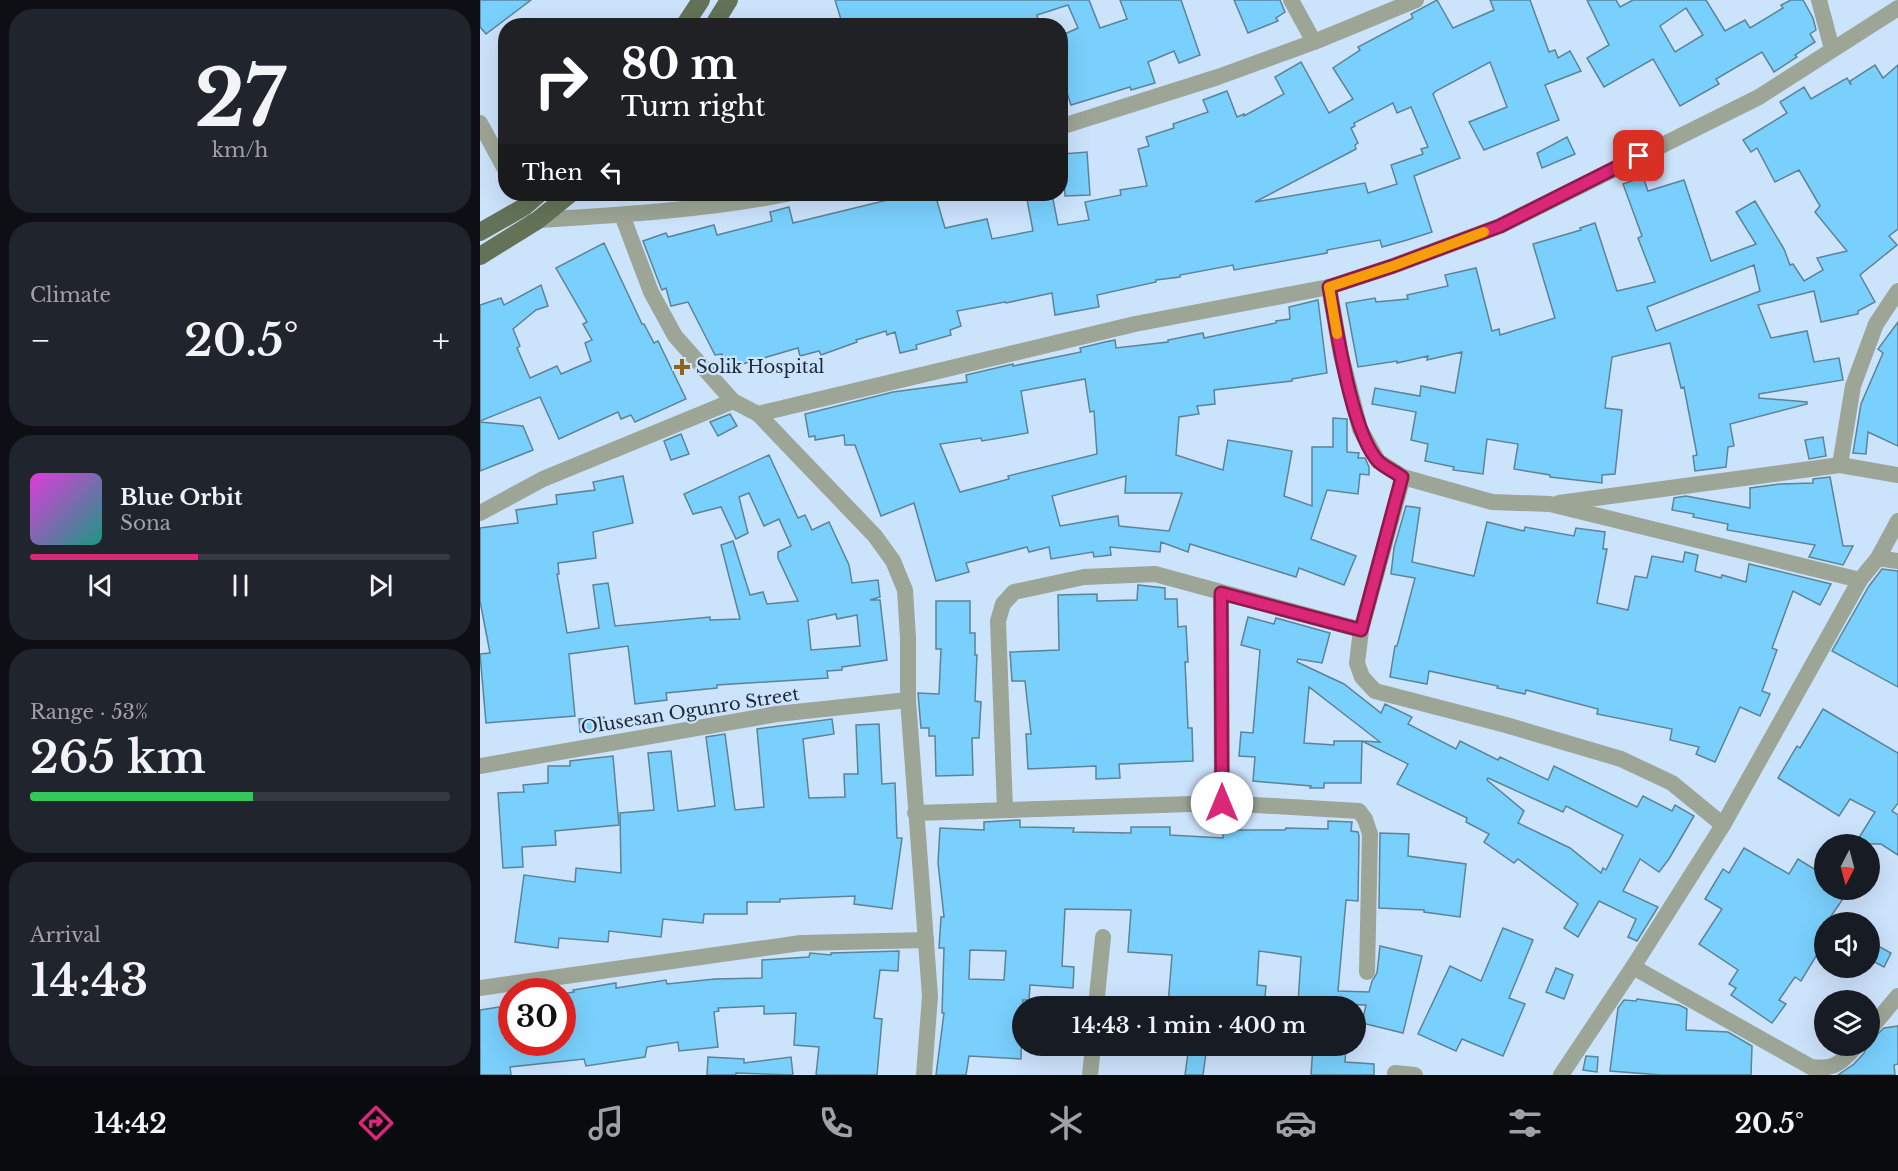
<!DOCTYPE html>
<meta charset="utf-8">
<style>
body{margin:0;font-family:"Libre Baskerville",serif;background:#20242c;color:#f1f3f6;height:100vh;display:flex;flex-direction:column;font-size:22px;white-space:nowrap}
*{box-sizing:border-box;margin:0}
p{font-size:20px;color:#9ea1a6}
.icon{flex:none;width:33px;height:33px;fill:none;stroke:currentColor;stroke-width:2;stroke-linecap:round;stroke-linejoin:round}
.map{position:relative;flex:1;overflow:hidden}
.drawer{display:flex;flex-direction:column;gap:9px;padding:9px;background:#0d0f14;width:480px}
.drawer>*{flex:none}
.hud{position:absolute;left:18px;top:18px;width:570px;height:183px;border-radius:24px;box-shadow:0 6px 24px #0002;background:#202124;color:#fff;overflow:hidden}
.needle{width:39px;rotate:186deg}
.controls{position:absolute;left:1334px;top:834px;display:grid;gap:12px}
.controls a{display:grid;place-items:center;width:66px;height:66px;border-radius:50%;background:#171b24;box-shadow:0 6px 24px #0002;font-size:30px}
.speed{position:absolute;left:18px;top:978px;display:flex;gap:12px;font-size:30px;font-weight:700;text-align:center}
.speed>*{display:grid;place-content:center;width:78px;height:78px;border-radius:50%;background:#171b24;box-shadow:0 6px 24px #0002;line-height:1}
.speed .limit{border:9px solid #d22;background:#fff;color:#111}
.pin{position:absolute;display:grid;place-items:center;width:51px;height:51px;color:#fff;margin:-26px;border-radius:12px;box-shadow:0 3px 9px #0006}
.me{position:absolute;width:66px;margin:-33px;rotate:0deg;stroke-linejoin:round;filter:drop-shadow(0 0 4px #0008)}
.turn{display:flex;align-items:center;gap:21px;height:126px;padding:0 24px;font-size:27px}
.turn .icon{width:78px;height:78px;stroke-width:2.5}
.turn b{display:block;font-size:42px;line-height:51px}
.then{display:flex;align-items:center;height:57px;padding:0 24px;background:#0003;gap:12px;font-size:22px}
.big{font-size:45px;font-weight:600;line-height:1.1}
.drawer .card{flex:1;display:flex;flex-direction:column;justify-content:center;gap:9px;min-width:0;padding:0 21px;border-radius:24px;background:#20242c}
.drawer .dial{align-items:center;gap:0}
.dial b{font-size:78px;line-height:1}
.song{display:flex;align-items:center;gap:18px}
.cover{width:72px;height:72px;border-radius:9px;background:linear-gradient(135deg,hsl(300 70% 55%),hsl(170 70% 35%))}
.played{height:6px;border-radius:3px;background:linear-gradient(90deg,#db2777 40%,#363941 40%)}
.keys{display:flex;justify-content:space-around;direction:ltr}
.heat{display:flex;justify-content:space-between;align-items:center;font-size:33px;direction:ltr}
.charge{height:9px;border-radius:4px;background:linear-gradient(90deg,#34c759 53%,#363941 0)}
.trip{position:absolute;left:532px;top:996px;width:354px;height:60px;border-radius:30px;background:#171b24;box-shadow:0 6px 24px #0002;font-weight:600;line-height:60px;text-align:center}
.dock{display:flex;height:96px;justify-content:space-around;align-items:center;background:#090b0e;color:#9ea1a6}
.dock .icon{width:42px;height:42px}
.dock .active{color:#db2777}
.dock b{font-size:27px;color:#f1f3f6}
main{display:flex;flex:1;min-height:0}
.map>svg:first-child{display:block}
.building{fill:#79d0fc;stroke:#5c8397;stroke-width:1.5;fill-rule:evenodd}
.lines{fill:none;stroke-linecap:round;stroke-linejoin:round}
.street{stroke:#9ca596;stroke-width:16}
.primary{stroke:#647358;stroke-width:18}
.route-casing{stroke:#8e194d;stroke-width:15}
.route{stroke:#db2777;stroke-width:10}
.slow{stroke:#f59e0b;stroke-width:10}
.poi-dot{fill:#956315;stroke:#cce3fc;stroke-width:2}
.labels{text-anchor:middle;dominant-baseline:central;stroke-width:4.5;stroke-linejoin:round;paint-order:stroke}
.poi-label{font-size:18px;fill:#1f2935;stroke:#cce3fc;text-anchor:start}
.street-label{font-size:18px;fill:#1f2935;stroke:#cce3fc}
</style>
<main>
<section class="drawer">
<div class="card dial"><b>27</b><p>km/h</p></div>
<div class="card"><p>Climate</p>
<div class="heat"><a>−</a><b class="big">20.5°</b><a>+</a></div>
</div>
<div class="card">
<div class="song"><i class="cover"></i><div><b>Blue Orbit</b><p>Sona</p></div></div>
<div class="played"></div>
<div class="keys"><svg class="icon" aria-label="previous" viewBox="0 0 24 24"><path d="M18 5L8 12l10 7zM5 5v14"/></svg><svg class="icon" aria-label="pause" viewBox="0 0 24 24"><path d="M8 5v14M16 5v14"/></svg><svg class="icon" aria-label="next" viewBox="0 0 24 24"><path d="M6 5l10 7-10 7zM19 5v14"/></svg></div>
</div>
<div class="card"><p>Range · 53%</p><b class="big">265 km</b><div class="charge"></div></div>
<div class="card"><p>Arrival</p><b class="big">14:43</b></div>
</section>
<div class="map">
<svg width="1418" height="1075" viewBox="0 0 1418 1075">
<rect width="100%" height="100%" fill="#cce3fc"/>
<g class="building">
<polygon points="0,0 51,0 6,34 0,27"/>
<polygon points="355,0 609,0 620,28 647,19 640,0 701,0 720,55 699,63 694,51 668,62 675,83 651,90 650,87 591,105 580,72 580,36 598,28 588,5 557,15 558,20 540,26 449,26 447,20 430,26 363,26"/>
<polygon points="754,0 800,0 805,12 796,18 798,21 768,33"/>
<path d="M 957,0 L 973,28 L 1014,10 L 1010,0 L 1050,0 L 1069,52 L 1075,50 L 1078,58 L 1090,51 L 1101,71 L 1065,85 L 1079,120 L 1004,150 L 989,122 L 1027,107 L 1010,62 L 956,91 L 953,94 L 980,158 L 934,176 L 952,232 L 927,240 L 902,247 L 900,240 L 847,250 L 847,253 L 754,270 L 753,265 L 700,275 L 700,277 L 676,280 L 676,282 L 617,295 L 619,307 L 575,315 L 572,293 L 526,303 L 525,302 L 477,311 L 481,326 L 470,330 L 471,335 L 436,345 L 437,349 L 420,353 L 415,332 L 407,335 L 406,331 L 376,340 L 377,342 L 341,355 L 339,351 L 320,356 L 318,348 L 259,365 L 260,372 L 242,371 L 242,354 L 235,355 L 208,302 L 191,306 L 186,288 L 182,290 L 181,288 L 163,241 L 186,233 L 188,237 L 234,225 L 237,235 L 292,221 L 290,212 L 309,207 L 313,223 L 420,197 L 419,194 L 455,194 L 465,228 L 507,219 L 512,239 L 553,231 L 546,194 L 572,194 L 578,225 L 609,220 L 605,202 L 641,195 L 640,190 L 667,186 L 658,149 L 669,146 L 666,137 L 694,128 L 693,124 L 728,112 L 723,100 L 747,91 L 757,117 L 764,114 L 764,116 L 804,94 L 795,77 L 821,62 L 849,113 L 873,99 L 853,68 L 880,50 L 878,47 L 933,18 L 931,14 ZM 913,103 L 917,113 L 931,107 L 948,147 L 941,149 L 943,154 L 911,165 L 917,184 L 888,193 L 885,183 L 775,202 L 876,149 L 875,145 L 878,143 L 871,128 L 875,126 L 874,123 Z"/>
<path d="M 1107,0 L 1136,0 L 1140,7 L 1153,0 L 1226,0 L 1245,31 L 1265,20 L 1270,28 L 1303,8 L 1301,5 L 1311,0 L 1323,0 L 1333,18 L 1336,30 L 1330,34 L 1335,42 L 1315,55 L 1317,57 L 1294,72 L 1282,52 L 1236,79 L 1239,84 L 1200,106 L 1173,59 L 1124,87 L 1107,58 L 1129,45 ZM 1206,8 L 1223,35 L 1195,52 L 1180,26 Z"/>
<path d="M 1395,65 L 1403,78 L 1418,65 L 1418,229 L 1409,236 L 1417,245 L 1380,275 L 1395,302 L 1378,311 L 1378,314 L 1341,322 L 1334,291 L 1278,305 L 1291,338 L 1327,331 L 1334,362 L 1359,358 L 1363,380 L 1279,394 L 1279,398 L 1327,402 L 1327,404 L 1250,424 L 1254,446 L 1248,447 L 1246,467 L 1215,471 L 1213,456 L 1217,455 L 1204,387 L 1201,388 L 1190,343 L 1132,357 L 1125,408 L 1142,410 L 1135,474 L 1122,475 L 1122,483 L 1070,477 L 1070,475 L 1034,469 L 1038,444 L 1007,439 L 1003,474 L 973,470 L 974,467 L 945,461 L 948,444 L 931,440 L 936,412 L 892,404 L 895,388 L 940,396 L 941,386 L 975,393 L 982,352 L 947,360 L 948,356 L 917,363 L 917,361 L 878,367 L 866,303 L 895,298 L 896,302 L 928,299 L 927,295 L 968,286 L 965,275 L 996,268 L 1012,331 L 1019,329 L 1020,335 L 1075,318 L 1053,244 L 1101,230 L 1100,228 L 1115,223 L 1137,291 L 1175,282 L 1158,238 L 1162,236 L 1143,184 L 1163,177 L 1168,191 L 1204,180 L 1231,261 L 1276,244 L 1256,212 L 1275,201 L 1304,249 L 1310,265 L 1313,264 L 1324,281 L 1343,270 L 1337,258 L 1367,251 L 1335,212 L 1340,206 L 1319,170 L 1295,182 L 1277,148 L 1271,152 L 1263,140 L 1307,113 L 1300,102 L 1324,87 L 1331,99 L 1367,78 L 1371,85 L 1370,81 ZM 1274,265 L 1280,291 L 1176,331 L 1167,307 Z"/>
<polygon points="1087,137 1095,154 1062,168 1057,153"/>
<polygon points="607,152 610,195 585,196 583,154"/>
<polygon points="124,243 162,324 164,324 174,343 178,341 206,399 155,422 151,415 141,419 138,412 79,439 60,397 0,421 0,305 21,298 24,305 61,285 68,306 56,310 33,329 40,346 37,348 50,378 77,366 81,374 111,361 105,343 112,340 103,324 107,322 76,268"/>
<path d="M 838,300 L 847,373 L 812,379 L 812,381 L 734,390 L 735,404 L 717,406 L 719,414 L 699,417 L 696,455 L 743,470 L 748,440 L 812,451 L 804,496 L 832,506 L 832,447 L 853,447 L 853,418 L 867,419 L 867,452 L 879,453 L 878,458 L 885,458 L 889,467 L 889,475 L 880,474 L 878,494 L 847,490 L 831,539 L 876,556 L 864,585 L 819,568 L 816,577 L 710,544 L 708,552 L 681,542 L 680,552 L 630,547 L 631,555 L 614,557 L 613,552 L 571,559 L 569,547 L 549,552 L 547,547 L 486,563 L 489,572 L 456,581 L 434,503 L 401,516 L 375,445 L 365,445 L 364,435 L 335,440 L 335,436 L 329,437 L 325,414 L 413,392 L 487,382 L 486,375 L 533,364 L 533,366 L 601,352 L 600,348 L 625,342 L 635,340 L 636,348 L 688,342 L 688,340 L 723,333 L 724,338 L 796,323 L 796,321 L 810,319 L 809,307 ZM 605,379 L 610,412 L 614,411 L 617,454 L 528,476 L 529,479 L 480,492 L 460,444 L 501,438 L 502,441 L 548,433 L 541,391 ZM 646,476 L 645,493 L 702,493 L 689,531 L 639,526 L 638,516 L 580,526 L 572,496 Z"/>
<polygon points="1418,322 1418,446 1388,432 1386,454 1373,453 1381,404 1403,353 1398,349"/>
<polygon points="250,414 257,426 238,436 230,422"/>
<polygon points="0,422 43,426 53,450 0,471"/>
<polygon points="201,434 209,454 191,460 184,441"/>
<polygon points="1343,437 1346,456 1329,459 1325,440"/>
<path d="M 289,455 L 318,518 L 325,515 L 332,530 L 349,522 L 369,565 L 372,583 L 398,580 L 400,597 L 390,600 L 400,600 L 407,660 L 362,667 L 362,670 L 347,671 L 348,678 L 237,685 L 237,688 L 186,693 L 187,700 L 155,704 L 148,646 L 89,654 L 95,716 L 6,723 L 0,654 L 10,653 L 0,601 L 0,528 L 38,523 L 36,510 L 77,504 L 76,495 L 115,490 L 113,482 L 143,476 L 153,523 L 113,532 L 116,558 L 78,563 L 79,574 L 77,574 L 87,633 L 119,628 L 113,585 L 128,583 L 135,626 L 230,617 L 230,620 L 260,619 L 241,545 L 253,541 L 270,595 L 283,592 L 287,604 L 318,601 L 298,558 L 298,552 L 311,546 L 299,519 L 284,526 L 269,493 L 259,497 L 268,533 L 256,539 L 241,507 L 213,514 L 204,494 ZM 356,614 L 357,619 L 377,615 L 380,646 L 331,650 L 328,620 Z"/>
<polygon points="1350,477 1363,546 1373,546 1363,565 1329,557 1335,545 1247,530 1248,524 1213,517 1214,514 1192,510 1194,498 1206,496 1270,508 1270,488 1300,484 1333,483 1333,479"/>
<polygon points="926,506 940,508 932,562 994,576 1007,522 1044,531 1045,527 1094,536 1096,528 1125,532 1123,549 1127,549 1117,603 1148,610 1155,576 1167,578 1172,556 1203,562 1205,552 1218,555 1215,571 1241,578 1242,575 1266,582 1269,564 1351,584 1340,605 1313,591 1292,648 1297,650 1282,691 1290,694 1280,716 1260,707 1235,762 1216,754 1219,747 1190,740 1192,729 1117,714 1118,709 1046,690 1045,694 1017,688 1018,686 949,671 947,684 910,677 915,646 917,646 935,578 911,574 914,548"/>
<polygon points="1402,569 1418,571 1418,687 1352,651 1389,586"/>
<polygon points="658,585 685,588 685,599 697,599 698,627 706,626 708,662 705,662 708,728 712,728 713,761 639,764 640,778 616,779 616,766 548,769 546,734 551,734 545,681 532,681 530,652 579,650 578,595 617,594 617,601 657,600"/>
<polygon points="456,601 490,601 490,633 495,633 495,655 497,655 495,701 501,702 499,738 492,738 493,775 456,776 455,736 449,736 449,728 441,728 438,693 459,694 461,649 456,649"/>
<path d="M 768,617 L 794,624 L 796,618 L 850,633 L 842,663 L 818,659 L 817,662 L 864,684 L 901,713 L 905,704 L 932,717 L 928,724 L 976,749 L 980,741 L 1018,760 L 1020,757 L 1068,780 L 1074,766 L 1157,807 L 1163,796 L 1192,811 L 1195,805 L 1214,816 L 1189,859 L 1179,872 L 1160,859 L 1143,891 L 1178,907 L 1157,941 L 1148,937 L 1156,919 L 1119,901 L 1098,937 L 1084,928 L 1098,904 L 1038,859 L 1034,863 L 1004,842 L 1009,834 L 986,822 L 987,818 L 917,784 L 928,764 L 882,741 L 900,742 L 829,687 L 824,743 L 854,745 L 854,741 L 882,741 L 881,783 L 844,783 L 844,788 L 830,788 L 831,786 L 773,781 L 775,757 L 759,756 L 761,732 L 773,733 L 780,650 L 761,645 ZM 1008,778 L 1083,812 L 1086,806 L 1143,835 L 1126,870 L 1123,868 L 1121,873 L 1090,848 L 1038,823 L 1044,811 L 1007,780 Z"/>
<polygon points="1343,709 1418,753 1418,803 1412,811 1418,815 1418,855 1401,844 1375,844 1395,812 1370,799 1359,816 1298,778 1317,746 1320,748"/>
<polygon points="124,717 125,731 100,732 99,719"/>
<polygon points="352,719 354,734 323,739 329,798 365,797 364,774 378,774 376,725 399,724 402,784 415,783 417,838 422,838 412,909 374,904 375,896 300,899 300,902 267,902 267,914 224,914 223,923 183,919 181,937 129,931 128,942 79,938 78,948 35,942 44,875 95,882 96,868 141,873 140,813 174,810 168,753 191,751 198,811 235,806 226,737 245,734 255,810 284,807 277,729"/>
<polygon points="133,756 139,825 75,831 76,845 42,847 43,867 23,868 18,793 44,792 43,785 68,783 68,766 90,766 90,761"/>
<path d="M 540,820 L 540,827 L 594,828 L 593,832 L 651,833 L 651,827 L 690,827 L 690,835 L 743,838 L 743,830 L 805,830 L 806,828 L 848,829 L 848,821 L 872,822 L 871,831 L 878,832 L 879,836 L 878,901 L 866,900 L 858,991 L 889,992 L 892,981 L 897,973 L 900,946 L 942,956 L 923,1033 L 882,1023 L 886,1005 L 818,1003 L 821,957 L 779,951 L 777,985 L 786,986 L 784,1006 L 688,1005 L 692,955 L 648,952 L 651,910 L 585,909 L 582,966 L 594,967 L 593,988 L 550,985 L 549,1000 L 543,1000 L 541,1059 L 489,1056 L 486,1075 L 456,1075 L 464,1013 L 462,1013 L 464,948 L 459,948 L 461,917 L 464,917 L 458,863 L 460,828 L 504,830 L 504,822 ZM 490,950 L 526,951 L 524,980 L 489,979 Z"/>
<polygon points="900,833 929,834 928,856 986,864 980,917 944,912 944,910 899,908"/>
<polygon points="1264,848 1309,874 1318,859 1344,875 1344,890 1369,890 1347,922 1344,922 1344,943 1321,981 1315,977 1299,1000 1306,1004 1292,1023 1251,995 1256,988 1249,984 1258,970 1219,944 1242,909 1225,899 1243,869 1249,873"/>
<polygon points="1023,928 1053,940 1029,998 1045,1004 1023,1056 982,1039 976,1051 938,1034 970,966 1001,981"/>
<polygon points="1389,941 1411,953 1404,967 1389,959"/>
<polygon points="419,951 418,971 400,970 394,1018 402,1019 397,1075 336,1075 339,1047 314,1045 316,1013 284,1014 284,1006 238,1008 239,1011 234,1012 238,1047 199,1051 198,1042 167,1047 165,1057 106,1066 104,1059 30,1067 31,1075 0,1075 0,1010 32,1005 32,1042 82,1042 82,994 94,992 93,990 136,983 136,988 186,980 187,984 235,979 282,978 282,960 329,957 330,953 351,955 351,953"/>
<polygon points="1076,968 1093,975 1084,999 1066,992"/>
<polygon points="1157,999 1199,1005 1207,1009 1206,1030 1248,1032 1272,1046 1271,1075 1181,1075 1130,1071 1138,1008 1144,1000 1156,1001"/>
<polygon points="1418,1026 1418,1064 1414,1065 1415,1075 1358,1075 1374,1064 1384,1053 1389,1042 1404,1028"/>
<polygon points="709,1046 727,1046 723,1075 705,1075"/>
<polygon points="833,1046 866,1046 865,1062 894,1064 894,1075 831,1075"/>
<polygon points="1106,1056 1118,1057 1117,1072 1103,1070"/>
<polygon points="228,1057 264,1059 264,1063 311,1057 313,1075 256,1073 256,1075 227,1075"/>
</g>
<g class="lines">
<g class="street">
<polyline points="811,0 834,42"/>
<polyline points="1339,0 1352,49"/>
<polyline points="0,123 26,171"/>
<polyline points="580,127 738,77 834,42 936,0"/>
<polyline points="142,215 171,292 195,336 253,401 278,414 395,536 413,561 425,590 428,638 428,700 450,996 444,1075"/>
<path d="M 58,220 C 141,215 225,210 307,194"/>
<polyline points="849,287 861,355 880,429 898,461 923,477 1012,502 1070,504 1380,580"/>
<polyline points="278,414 655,324 849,287 913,266 1020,226 1279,97 1418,8"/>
<polyline points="1360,465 1373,386 1396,324 1418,291"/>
<polyline points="923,477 881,630 877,663 882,677 895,691 1026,725 1141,759 1192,783 1243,825"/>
<polyline points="1079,503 1360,465 1418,475"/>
<polyline points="0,513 63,479 253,401"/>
<polyline points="1398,558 1418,561"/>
<polyline points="741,593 742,803"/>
<polyline points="0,766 297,714 428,700"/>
<polyline points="525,810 518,621 523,604 534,592 604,577 675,574 881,630"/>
<polyline points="435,813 742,803 879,811 885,819 890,834 887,972"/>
<path d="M 1153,967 L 1331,1067 C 1355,1070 1361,1063 1376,1046"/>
<polyline points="0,988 321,943 446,940"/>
<polyline points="616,1006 623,937"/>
<polyline points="1389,1030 1418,996"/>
<polyline points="915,1073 935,1075"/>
<polyline points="610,1075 613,1046"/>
<polyline points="1081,1075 1153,967 1243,825 1380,580 1398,558 1418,521"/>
</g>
<g class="primary">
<polyline points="204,26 221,0"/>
<polyline points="233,26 249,0"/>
<polyline points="0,232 44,207 59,194"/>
<polyline points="0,256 58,220 90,194"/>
</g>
</g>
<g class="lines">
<defs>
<path id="route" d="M 742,803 L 741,593 L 881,630 L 922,477 C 915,472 906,468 899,462 C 872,436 856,326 849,287 L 913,266 L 1020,226 L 1159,156"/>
</defs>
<use href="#route" class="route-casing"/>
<use href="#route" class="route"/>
<polyline class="slow" points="857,334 849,287 913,266 1004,232"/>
</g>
<path class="poi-dot" d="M199 358h6v6h6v6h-6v6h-6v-6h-6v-6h6z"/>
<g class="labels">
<g class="poi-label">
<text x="216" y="367">Solik Hospital</text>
</g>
<g class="street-label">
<text transform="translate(210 711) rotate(-9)">Olusesan Ogunro Street</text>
</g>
</g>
</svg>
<div class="controls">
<a><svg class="needle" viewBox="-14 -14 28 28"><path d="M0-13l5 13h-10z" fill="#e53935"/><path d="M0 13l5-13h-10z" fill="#9ea1a6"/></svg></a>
<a><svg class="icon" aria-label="sound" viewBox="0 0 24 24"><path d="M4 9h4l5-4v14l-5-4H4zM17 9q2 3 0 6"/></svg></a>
<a><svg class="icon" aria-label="layers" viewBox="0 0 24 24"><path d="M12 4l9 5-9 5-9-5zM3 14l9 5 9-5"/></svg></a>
</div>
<div class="speed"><div class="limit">30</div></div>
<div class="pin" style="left:1159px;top:156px;background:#d93025"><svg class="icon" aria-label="arrive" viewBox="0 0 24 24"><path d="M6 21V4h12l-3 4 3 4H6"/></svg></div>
<svg class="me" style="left:742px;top:803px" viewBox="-20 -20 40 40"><circle r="19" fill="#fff"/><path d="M0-13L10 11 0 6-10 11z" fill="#db2777"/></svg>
<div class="trip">14:43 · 1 min · 400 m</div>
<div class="hud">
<div class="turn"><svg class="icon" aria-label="right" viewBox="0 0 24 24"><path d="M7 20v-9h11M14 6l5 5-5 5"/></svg><div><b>80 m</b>Turn right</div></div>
<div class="then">Then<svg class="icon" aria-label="left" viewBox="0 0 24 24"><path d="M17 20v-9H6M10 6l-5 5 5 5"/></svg></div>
</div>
</div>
</main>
<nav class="dock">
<b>14:42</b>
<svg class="icon active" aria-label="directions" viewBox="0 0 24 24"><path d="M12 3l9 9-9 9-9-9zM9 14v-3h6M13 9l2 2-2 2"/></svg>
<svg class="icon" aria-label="music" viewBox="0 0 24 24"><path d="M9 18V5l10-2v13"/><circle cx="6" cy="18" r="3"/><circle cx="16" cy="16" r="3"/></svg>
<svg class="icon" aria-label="phone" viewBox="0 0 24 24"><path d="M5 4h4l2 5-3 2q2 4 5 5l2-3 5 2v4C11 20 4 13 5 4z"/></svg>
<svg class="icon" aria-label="climate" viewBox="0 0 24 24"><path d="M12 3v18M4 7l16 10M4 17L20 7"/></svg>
<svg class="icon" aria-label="car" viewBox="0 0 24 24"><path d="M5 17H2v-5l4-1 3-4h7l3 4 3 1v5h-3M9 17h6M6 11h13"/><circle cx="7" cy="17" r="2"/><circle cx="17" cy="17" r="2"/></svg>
<svg class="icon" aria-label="filters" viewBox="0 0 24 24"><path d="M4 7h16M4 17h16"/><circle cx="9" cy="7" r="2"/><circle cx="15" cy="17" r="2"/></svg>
<b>20.5°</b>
</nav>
